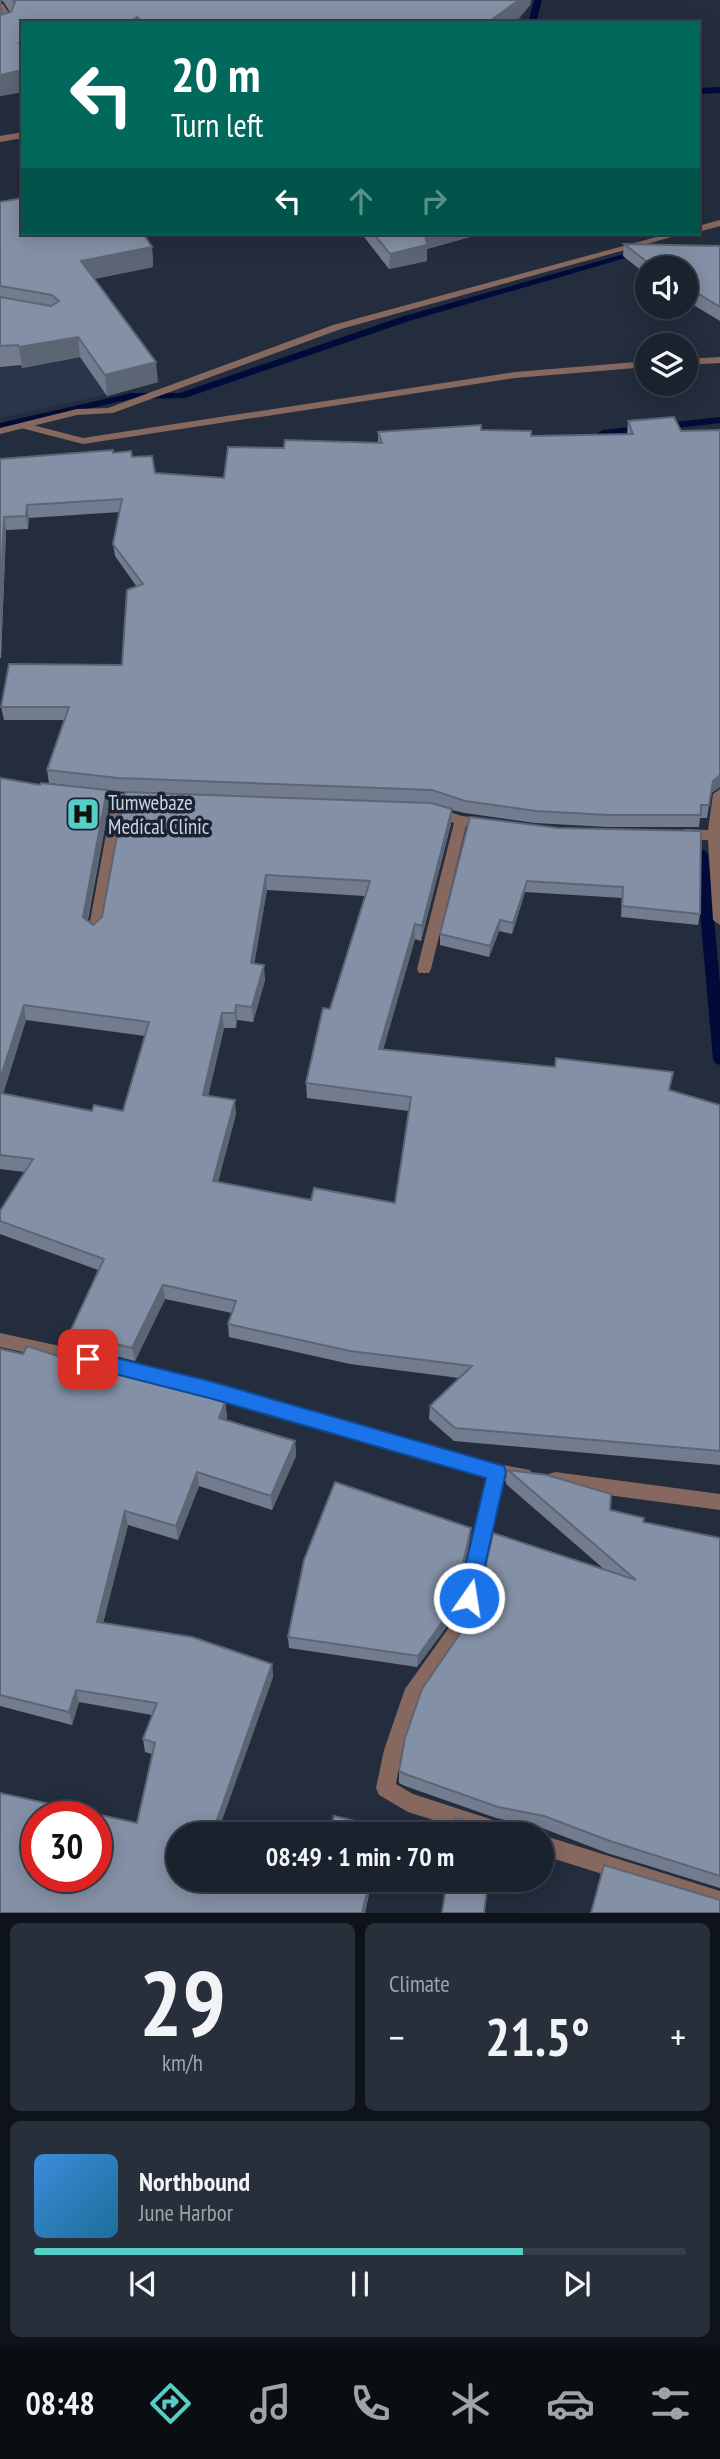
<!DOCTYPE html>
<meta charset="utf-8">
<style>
body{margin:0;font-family:"PT Sans Narrow",sans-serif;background:#272f3a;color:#f1f3f6;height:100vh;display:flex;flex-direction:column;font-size:26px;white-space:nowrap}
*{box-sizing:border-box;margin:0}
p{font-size:23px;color:#9fa4aa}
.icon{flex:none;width:38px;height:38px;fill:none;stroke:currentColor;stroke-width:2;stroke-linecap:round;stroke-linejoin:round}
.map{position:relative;height:1913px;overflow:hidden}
.side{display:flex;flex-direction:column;gap:10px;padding:10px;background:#0e1319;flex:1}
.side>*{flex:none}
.guide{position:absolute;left:21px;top:21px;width:679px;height:214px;border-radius:0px;box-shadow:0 4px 18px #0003,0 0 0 2px #383f4a;background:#00695c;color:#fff;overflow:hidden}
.tools{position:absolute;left:635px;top:256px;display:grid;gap:14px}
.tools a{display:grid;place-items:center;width:63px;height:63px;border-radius:50%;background:#1a222e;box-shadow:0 4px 18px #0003,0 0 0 2px #383f4a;font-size:35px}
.speed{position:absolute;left:21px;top:1801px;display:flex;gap:14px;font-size:35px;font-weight:700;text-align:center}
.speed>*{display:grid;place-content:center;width:91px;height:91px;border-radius:50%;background:#1a222e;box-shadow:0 4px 18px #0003,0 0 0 2px #383f4a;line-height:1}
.speed .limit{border:10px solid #d22;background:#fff;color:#111}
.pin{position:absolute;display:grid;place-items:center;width:60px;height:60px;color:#fff;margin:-30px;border-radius:14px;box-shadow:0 4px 10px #0006}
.me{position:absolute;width:77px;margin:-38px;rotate:13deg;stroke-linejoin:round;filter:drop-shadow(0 0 5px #0008)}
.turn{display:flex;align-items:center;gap:24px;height:147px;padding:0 35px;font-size:32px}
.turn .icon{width:91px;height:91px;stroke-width:2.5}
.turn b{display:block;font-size:49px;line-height:60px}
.lanes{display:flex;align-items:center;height:66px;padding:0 35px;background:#0003;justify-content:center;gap:35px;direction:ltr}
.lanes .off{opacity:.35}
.big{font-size:52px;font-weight:600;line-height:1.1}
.side .widget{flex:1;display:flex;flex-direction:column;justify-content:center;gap:10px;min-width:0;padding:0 24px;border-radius:10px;background:#272f3a}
.side .dial{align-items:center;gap:0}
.dial b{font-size:91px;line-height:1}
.song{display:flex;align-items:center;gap:21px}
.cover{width:84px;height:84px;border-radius:10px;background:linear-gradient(135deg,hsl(210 70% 55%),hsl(200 70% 35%))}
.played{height:7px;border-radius:4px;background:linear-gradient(90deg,#55cec5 75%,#383f4a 75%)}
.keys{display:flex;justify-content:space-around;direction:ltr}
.heat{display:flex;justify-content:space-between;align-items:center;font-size:38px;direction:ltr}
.side .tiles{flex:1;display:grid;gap:10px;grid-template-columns:1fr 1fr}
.widget:last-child{grid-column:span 2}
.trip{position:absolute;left:166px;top:1822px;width:388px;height:70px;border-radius:35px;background:#1a222e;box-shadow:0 4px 18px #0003,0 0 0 2px #383f4a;font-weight:600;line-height:70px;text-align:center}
.tab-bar{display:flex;height:112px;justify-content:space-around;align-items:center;background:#0a0e12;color:#9fa4aa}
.tab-bar .icon{width:49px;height:49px}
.tab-bar .on{color:#55cec5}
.tab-bar b{font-size:32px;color:#f1f3f6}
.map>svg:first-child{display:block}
.built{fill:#28354b}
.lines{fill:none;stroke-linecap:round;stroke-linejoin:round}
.stream{fill:#010b3a;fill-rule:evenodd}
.service{fill:#86685f;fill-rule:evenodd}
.minor{fill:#86685f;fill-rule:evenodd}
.wall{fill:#727c8e;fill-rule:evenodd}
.shaded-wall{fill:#5c6574}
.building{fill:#8490a5;stroke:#5c6574;stroke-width:2;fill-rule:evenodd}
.route{fill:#1a73e8;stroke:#114b97;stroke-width:2}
.labels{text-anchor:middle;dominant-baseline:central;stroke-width:7;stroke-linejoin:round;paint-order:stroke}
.poi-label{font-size:21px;fill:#cdd3de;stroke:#192333;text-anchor:start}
</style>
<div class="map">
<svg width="720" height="1913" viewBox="0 0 720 1913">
<rect width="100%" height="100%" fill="#232d3d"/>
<polygon class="built" points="0,315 116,318 162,382 0,418"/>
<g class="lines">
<g class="stream">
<polygon points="534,0 542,0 536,23 528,23"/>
<polygon points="720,87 720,93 698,94 698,88"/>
<polygon points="638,250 646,252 409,321 185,398 131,399 0,429 0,423 131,393 180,393 401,317"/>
<polygon points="720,417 720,423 609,436 614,453 609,456 604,453 598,433 603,430"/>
<polygon points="684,844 706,851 708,854 720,983 720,1065 715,1063 713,1059 695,857 679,852 677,849"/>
</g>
<g class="service">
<polygon points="0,4 3,4 15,22 13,30 0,34 0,28 6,27 7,22 0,12"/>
<polygon points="23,132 23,138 0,142 0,136"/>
<polygon points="720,357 720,363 686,365 686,359"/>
<polygon points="648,361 648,367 515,378 83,444 21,428 20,426 25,423 83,438 515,372"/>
</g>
<g class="minor">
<polygon points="720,220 720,226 698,232 698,226"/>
<polygon points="671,233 686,233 341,329 113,413 77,415 0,434 0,428 77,409 108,408 333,325"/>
<polygon points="720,789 720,925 713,920 708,840 684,839 677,834 684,829 708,830 713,794"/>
<polygon points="92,791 141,795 148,800 141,805 125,803 102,932 95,937 88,932 112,802 87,799 85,796"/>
<polygon points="434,807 462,816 486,819 493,824 486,829 466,826 431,969 429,973 419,973 417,969 454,823 429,815 427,812"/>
<polygon points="0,1333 78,1350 84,1352 86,1357 84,1362 78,1364 0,1347"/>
<polygon points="108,1357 213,1384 497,1464 530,1470 533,1476 530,1482 524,1484 504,1481 472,1623 419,1700 402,1750 396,1784 413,1794 515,1827 518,1834 478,1834 408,1812 379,1795 376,1788 384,1750 405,1689 455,1619 487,1477 213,1398 108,1371 102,1369 100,1364 102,1359"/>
<polygon points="555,1472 720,1494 720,1510 555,1488 549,1486 546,1480 549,1474"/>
<polygon points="542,1835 720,1891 720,1911 542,1855"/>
</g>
</g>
<g class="wall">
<path d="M 0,0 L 531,0 L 530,5 L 515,23 L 23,23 L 23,92 L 0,96 ZM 3,1 L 10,12 L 3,14 L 1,2 Z"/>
<polygon points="0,202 152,247 153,267 94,279 158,382 107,396 80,357 22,368 21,365 0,367"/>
<polygon points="361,233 484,233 427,249 427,261 389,269"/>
<polygon points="624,244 720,246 720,321 687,301 686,268 648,268 648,276 623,256"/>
<path d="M 628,421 L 681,431 L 720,430 L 720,787 L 711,793 L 707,818 L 700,818 L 699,827 L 607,827 L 535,823 L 465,813 L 452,810 L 451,824 L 421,941 L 415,939 L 383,1050 L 670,1090 L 720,1105 L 720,1465 L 454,1441 L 429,1419 L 430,1406 L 459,1378 L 350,1364 L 229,1337 L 228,1324 L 232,1313 L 165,1299 L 135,1361 L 73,1345 L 70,1332 L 98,1270 L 0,1234 L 0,1211 L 25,1172 L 0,1169 L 0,778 L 109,805 L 88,920 L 93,925 L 102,917 L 125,792 L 49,783 L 47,770 L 64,720 L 4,720 L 1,707 L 122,665 L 137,587 L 115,556 L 113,544 L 120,512 L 29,518 L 28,529 L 6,530 L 1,658 L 0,658 L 0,459 L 113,453 L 132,457 L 155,473 L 224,478 L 284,448 L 378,443 L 378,432 L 481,430 L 531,436 L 627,434 ZM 267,890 L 365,896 L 306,1083 L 307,1098 L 409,1111 L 395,1203 L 311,1200 L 218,1182 L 236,1114 L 208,1096 L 224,1028 L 236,1028 L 237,1020 L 253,1022 L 265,980 L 254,963 ZM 26,1020 L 145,1036 L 123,1111 L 92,1111 L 3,1094 Z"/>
<polygon points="470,817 700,914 698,925 621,917 622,898 525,892 512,934 499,931 489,957 440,945 440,934"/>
<path d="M 27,1346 L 58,1356 L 62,1348 L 125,1364 L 126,1373 L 225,1402 L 227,1417 L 226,1420 L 295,1441 L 296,1456 L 272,1510 L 199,1486 L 178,1540 L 128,1525 L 103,1623 L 192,1637 L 272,1664 L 273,1677 L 217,1834 L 178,1834 L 178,1880 L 372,1880 L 365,1913 L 0,1913 L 0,1793 L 137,1823 L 152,1754 L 145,1752 L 143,1739 L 152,1715 L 79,1702 L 72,1725 L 0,1706 L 0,1349 L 23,1354 ZM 37,1816 L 96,1816 L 96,1876 L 37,1876 Z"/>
<polygon points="508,1470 610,1510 643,1522 720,1538 720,1888 607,1853 542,1828 496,1818 405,1786 399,1783 399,1771 605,1570 506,1484"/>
<polygon points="471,1528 470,1539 453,1618 417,1667 289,1648 288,1637"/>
</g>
<g class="shaded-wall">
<polygon points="0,0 3,0 3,1 1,2 4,23 0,25"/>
<polygon points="519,0 531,0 530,5 515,23 487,23"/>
<polygon points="137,17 138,23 129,23"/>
<polygon points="23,70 23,92 0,96 0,75"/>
<polygon points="429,233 484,233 427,249 427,261 389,269 390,254 425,234"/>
<polygon points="152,247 153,267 83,281 81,261"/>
<polygon points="689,288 687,301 686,301 686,289"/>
<polygon points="78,337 80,357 22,368 19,347"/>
<polygon points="156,362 158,382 107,396 105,375"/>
<polygon points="27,505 29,518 28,529 26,516"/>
<polygon points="4,517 6,530 1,658 0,610"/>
<polygon points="720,775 720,787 710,794 713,781"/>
<polygon points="107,790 109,805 85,932 83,917"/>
<polygon points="452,809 451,824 421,941 422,926"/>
<polygon points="266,875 267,890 252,978 251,963"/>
<polygon points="527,881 525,892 512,934 513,923"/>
<polygon points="500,920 499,931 489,957 490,946"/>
<polygon points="415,924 415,939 379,1064 379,1049"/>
<polygon points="264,965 265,980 253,1022 252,1007"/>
<polygon points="24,1005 26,1020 0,1104 0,1079"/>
<polygon points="236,1005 237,1020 236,1028 235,1013"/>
<polygon points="222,1013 224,1028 205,1110 203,1095"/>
<polygon points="235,1100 236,1114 214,1196 213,1181"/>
<polygon points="163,1285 165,1299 135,1361 132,1348"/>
<polygon points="225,1402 227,1417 221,1432 219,1418"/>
<polygon points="295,1441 296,1456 272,1510 271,1496"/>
<polygon points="197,1472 199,1486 178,1540 176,1526"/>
<polygon points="125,1511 128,1525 100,1635 97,1622"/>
<polygon points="471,1528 470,1539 453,1618 417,1667 418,1656"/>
<polygon points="272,1664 273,1677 217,1834 212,1834"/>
<polygon points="76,1690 79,1702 72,1725 69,1712"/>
<polygon points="370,1880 372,1880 365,1913 362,1913"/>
</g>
<g class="building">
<polygon points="13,0 519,0 487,23 144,23 137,17 129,23 23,23 23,43 19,43 23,48 23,70 0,75 0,15 11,12 15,2"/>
<polygon points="23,198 23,233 143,233 152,247 81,261 156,362 105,375 78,337 19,347 18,345 0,346 0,297 51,306 59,301 52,295 0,286 0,202"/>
<polygon points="373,233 429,233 425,234 427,245 390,254"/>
<polygon points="624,244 720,246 720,307 689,288 686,289 686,268 655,268"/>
<polygon points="674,417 681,431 720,430 720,775 713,781 709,805 701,805 701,815 609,815 536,811 465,801 432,790 118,778 47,770 69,707 1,707 9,664 122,665 127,590 143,584 113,544 122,499 27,505 26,516 4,517 0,610 0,459 113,450 113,453 131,451 132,457 152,456 155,473 224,478 228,447 284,448 285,440 382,443 378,432 481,425 481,430 531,431 531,436 633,434 628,421"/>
<path d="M 0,778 L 40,785 L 41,783 L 107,790 L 83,917 L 93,925 L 102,917 L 125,792 L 431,803 L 452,809 L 422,926 L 415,924 L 379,1049 L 555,1067 L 556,1058 L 673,1072 L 669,1090 L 720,1105 L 720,1451 L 455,1428 L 430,1406 L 472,1366 L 350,1351 L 228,1324 L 236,1301 L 163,1285 L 132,1348 L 70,1332 L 104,1259 L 0,1221 L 0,1211 L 33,1159 L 0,1155 L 0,1093 L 92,1111 L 94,1105 L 123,1111 L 149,1022 L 24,1005 L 0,1079 ZM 266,875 L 370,881 L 330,1009 L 323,1008 L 306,1083 L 411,1097 L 395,1203 L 314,1188 L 311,1200 L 213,1181 L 235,1100 L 203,1095 L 222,1013 L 235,1013 L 236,1005 L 252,1007 L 264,965 L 251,963 Z"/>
<polygon points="470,817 558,828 701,831 700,914 622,906 623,887 527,881 513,923 500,920 490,946 440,934"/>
<path d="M 27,1346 L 58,1356 L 62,1348 L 125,1364 L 121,1371 L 225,1402 L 219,1418 L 295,1441 L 271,1496 L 197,1472 L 176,1526 L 125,1511 L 97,1622 L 192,1637 L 272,1664 L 212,1834 L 178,1834 L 178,1880 L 370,1880 L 362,1913 L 0,1913 L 0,1793 L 137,1823 L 155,1743 L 143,1739 L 157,1703 L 76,1690 L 69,1712 L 0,1695 L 0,1349 L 23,1354 ZM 37,1816 L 96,1816 L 96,1876 L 37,1876 Z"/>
<polygon points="508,1470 547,1475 611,1494 610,1510 644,1518 643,1522 720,1538 720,1876 610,1841 544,1816 498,1807 405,1774 399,1771 405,1738 422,1689 476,1610 493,1533 636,1580"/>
<polygon points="335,1482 471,1528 453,1607 418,1656 288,1637 304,1560"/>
<polygon points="334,1816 377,1826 376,1834 330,1834"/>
<polygon points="455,1818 479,1825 495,1825 494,1834 453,1834"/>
<polygon points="604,1865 720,1900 720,1913 591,1913"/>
<polygon points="447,1880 488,1880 484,1913 442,1913"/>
</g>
<polygon class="route" points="88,1351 213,1382 504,1466 506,1472 476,1605 469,1608 461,1605 458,1598 486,1478 213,1399 88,1367 81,1365 78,1359 81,1353"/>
<defs>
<symbol id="hospital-square" viewBox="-11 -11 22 22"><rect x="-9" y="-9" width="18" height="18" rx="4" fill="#55cec5" stroke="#192333"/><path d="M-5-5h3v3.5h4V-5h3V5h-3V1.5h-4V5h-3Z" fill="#111"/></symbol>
</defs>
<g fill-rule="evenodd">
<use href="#hospital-square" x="64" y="795" width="38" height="38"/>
</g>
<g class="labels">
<g class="poi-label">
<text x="108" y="802">Tumwebaze<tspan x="108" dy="24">Medical Clinic</tspan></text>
</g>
</g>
</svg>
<div class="tools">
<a><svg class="icon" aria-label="sound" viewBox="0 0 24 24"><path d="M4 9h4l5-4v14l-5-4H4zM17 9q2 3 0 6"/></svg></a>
<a><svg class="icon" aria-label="layers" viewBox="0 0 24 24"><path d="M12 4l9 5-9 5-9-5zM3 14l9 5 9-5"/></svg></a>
</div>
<div class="speed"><div class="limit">30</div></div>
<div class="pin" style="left:88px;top:1359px;background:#d93025"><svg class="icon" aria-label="arrive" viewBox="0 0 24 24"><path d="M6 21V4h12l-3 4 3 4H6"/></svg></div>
<svg class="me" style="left:469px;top:1598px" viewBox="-20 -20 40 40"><circle r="17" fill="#1a73e8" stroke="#fff" stroke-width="3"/><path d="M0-11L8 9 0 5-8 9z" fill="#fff"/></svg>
<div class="trip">08:49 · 1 min · 70 m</div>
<div class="guide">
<div class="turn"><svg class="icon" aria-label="left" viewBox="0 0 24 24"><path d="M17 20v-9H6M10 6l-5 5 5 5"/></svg><div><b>20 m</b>Turn left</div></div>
<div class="lanes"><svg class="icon" aria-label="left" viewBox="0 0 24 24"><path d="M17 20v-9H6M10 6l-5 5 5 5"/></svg><svg class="icon off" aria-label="ahead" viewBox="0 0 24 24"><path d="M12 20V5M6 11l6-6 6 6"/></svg><svg class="icon off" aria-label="right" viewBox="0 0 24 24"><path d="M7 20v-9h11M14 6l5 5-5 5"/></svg></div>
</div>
</div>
<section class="side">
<div class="tiles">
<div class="widget dial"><b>29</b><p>km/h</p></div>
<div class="widget"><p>Climate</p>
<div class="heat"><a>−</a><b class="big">21.5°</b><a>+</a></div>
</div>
<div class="widget">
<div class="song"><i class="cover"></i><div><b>Northbound</b><p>June Harbor</p></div></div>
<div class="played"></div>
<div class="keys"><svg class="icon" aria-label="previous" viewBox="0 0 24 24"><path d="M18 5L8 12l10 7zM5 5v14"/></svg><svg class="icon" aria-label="pause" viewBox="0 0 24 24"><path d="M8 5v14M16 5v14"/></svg><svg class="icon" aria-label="next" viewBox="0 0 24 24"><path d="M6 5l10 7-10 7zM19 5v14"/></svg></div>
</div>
</div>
</section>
<nav class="tab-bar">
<b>08:48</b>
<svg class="icon on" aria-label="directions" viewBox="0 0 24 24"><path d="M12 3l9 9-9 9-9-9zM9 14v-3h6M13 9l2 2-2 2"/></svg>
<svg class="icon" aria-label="music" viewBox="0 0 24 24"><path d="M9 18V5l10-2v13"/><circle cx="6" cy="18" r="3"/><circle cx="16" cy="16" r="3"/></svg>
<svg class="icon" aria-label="phone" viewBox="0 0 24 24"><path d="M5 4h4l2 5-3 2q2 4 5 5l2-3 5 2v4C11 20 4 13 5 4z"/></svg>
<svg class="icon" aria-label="climate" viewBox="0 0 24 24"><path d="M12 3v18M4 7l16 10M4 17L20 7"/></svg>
<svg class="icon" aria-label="car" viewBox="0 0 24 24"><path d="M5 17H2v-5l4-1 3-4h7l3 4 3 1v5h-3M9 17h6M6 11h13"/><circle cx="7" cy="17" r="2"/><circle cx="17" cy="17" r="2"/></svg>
<svg class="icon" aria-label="filters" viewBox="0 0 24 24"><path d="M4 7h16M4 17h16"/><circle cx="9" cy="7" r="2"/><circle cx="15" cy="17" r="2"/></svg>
</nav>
